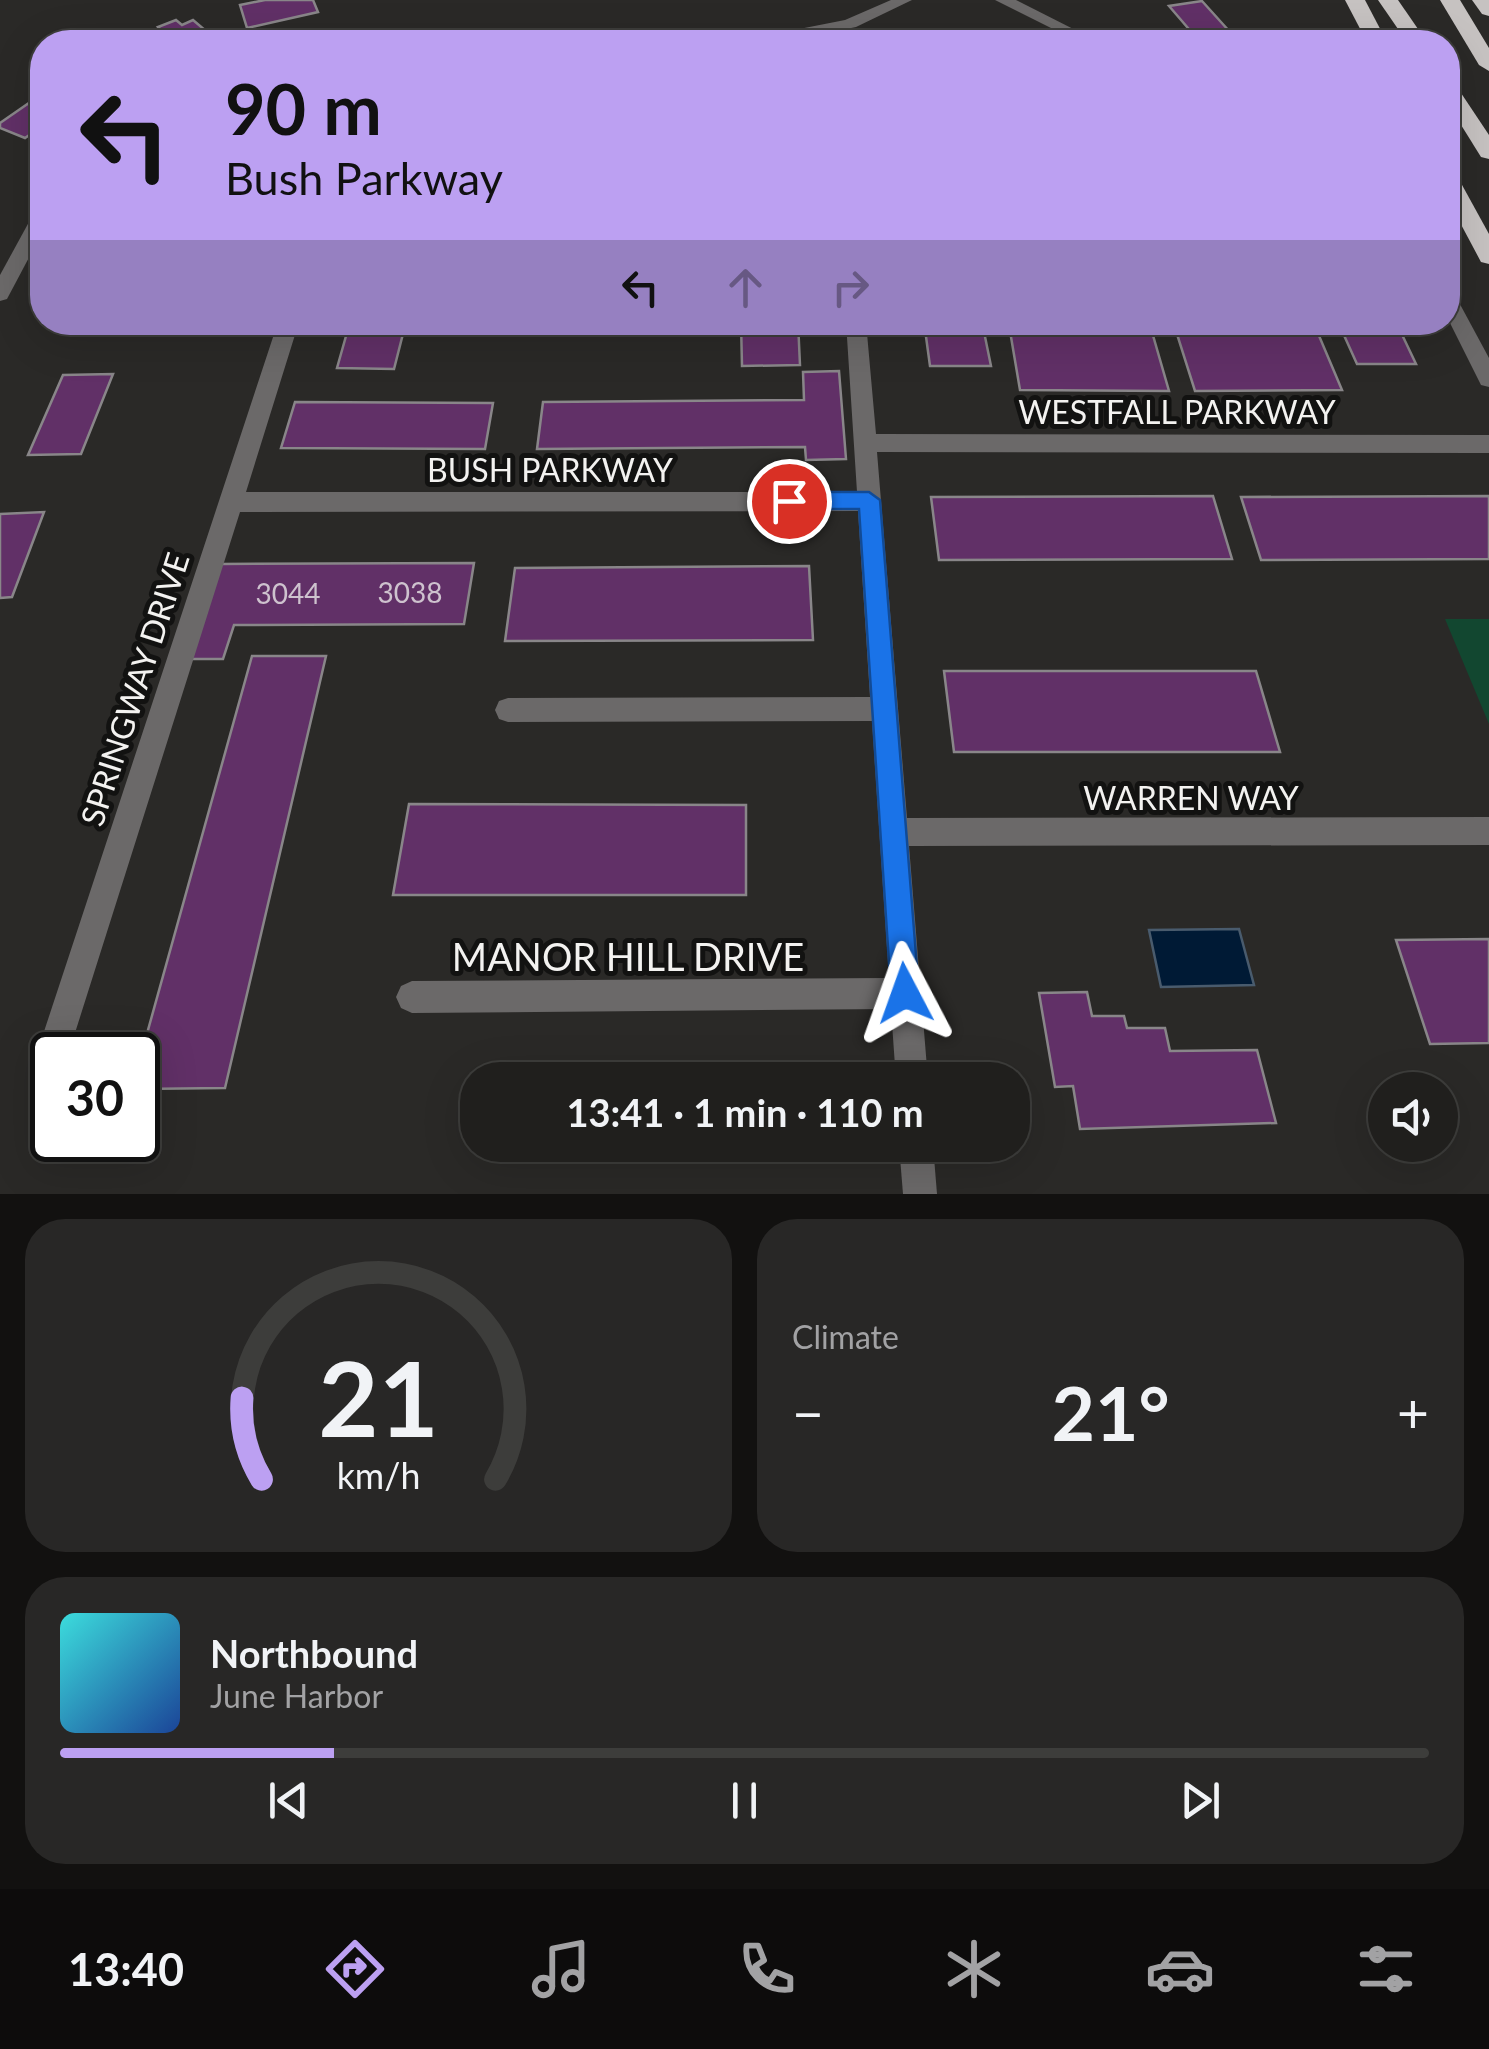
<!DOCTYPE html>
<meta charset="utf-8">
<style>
body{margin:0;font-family:Lato,sans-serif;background:#282726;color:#f1f3f6;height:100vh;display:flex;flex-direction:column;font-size:38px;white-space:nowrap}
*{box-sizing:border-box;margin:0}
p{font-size:32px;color:#a2a2a4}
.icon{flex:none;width:55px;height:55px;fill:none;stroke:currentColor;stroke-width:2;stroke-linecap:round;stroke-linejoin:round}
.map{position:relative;height:1194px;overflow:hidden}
.drawer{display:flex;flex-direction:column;gap:25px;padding:25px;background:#121110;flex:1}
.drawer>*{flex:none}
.banner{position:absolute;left:30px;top:30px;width:1430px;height:305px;border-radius:40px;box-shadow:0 10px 40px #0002,0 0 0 2px #3d3d3b;background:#bca0f2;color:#111;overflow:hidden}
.buttons{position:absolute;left:1368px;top:1072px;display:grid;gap:20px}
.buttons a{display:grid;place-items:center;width:90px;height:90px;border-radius:50%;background:#201f1d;box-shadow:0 10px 40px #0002,0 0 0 2px #3d3d3b;font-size:50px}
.speed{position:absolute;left:30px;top:1032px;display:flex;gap:20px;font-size:50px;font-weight:700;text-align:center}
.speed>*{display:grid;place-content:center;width:130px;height:130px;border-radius:50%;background:#201f1d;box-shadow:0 10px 40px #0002,0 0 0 2px #3d3d3b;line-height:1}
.speed .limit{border:5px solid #111;border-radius:15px;background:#fff;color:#111}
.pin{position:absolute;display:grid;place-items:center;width:85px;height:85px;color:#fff;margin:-42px;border:5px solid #fff;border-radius:50%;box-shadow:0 2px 10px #0007}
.me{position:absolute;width:110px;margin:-55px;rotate:356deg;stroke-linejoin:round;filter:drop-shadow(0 0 8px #0008)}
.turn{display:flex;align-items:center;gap:35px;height:210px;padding:0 30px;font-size:45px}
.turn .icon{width:130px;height:130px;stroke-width:2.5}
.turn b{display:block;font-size:70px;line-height:85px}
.lanes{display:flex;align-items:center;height:95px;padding:0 30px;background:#0003;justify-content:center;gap:50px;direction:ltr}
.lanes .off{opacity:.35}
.big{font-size:75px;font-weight:700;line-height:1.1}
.drawer .tile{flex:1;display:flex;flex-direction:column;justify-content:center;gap:15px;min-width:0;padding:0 35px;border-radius:40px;background:#282726}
.drawer .dial{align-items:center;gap:0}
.dial svg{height:260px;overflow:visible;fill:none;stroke:#3d3d3b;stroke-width:7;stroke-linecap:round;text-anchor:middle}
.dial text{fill:#f1f3f6;stroke:none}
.song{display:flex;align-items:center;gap:30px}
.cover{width:120px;height:120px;border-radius:15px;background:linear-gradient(135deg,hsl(180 70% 55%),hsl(220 70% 35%))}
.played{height:10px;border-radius:5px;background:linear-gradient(90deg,#bca0f2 20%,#3d3d3b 20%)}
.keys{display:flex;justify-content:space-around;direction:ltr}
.heat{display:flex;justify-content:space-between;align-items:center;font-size:55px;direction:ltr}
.drawer .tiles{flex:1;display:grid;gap:25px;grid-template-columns:1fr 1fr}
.tile:last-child{grid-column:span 2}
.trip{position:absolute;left:460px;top:1062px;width:570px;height:100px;border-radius:40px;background:#201f1d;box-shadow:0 10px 40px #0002,0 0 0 2px #3d3d3b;font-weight:700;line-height:100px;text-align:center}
.tabs{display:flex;height:160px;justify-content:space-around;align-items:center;background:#0d0c0c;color:#a2a2a4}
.tabs .icon{width:70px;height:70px}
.tabs .active{color:#bca0f2}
.tabs b{font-size:45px;color:#f1f3f6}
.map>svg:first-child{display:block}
.green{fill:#124730}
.water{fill:#001a35;stroke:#495b6d;stroke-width:2.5}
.building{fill:#613067;stroke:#898689;stroke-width:2.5}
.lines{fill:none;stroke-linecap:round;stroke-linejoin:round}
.minor{fill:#6b6969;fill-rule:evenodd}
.highway{fill:#c6c2c1;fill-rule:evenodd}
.route{fill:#1a73e8;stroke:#114b97;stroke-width:2.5}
.labels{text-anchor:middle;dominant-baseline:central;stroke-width:10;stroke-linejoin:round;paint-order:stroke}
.number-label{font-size:28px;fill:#cec2ce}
.street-label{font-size:32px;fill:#f3f2f0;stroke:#121211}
.near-street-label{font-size:38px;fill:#f3f2f0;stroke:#121211}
</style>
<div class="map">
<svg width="1489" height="1194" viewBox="0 0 1489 1194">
<rect width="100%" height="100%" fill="#2a2927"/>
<polygon class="green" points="1445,619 1489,619 1489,724"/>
<polygon class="water" points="1239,929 1254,985 1161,987 1149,930"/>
<g class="building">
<polygon points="265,0 313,0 318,12 247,28 240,5"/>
<polygon points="1202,1 1239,42 1200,42 1169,6"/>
<polygon points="176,20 182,25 193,20 212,36 196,42 140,42 163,32 158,27"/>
<polygon points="42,94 42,126 25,138 0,128 0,123"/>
<polygon points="350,322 406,322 394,369 337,368"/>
<polygon points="741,322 798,322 800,365 742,366"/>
<polygon points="924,322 982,322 991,366 930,366"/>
<polygon points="1338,322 1396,322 1416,364 1357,364"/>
<polygon points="1010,331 1152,332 1169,391 1020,390"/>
<polygon points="1176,331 1317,331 1342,390 1195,391"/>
<polygon points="839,371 846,459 806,460 805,447 537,449 543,402 804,400 803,372"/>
<polygon points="113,374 81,454 28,455 63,375"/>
<polygon points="295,402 493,403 485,449 281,448"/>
<polygon points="1213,496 1232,559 939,560 931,497"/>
<polygon points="1489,496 1489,559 1261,560 1241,497"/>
<polygon points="44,512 12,597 0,598 0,514"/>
<polygon points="474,563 464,624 234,625 223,659 189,659 219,564"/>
<polygon points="809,566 813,640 505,641 515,568"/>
<polygon points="252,656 326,656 225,1088 138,1089 138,1066"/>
<polygon points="944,671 1256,671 1280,752 954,752"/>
<polygon points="409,804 746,805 746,895 393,895"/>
<polygon points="1489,939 1489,1043 1430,1044 1396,940"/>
<polygon points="1087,992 1092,1016 1124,1016 1127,1028 1165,1028 1170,1051 1257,1050 1276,1123 1080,1129 1073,1086 1055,1087 1039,993"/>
</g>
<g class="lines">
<g class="minor">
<polygon points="891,0 912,0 856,27 784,42 371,42 379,37 784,32 845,20"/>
<polygon points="995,0 1016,0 1099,42 1079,42"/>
<polygon points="42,210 42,233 7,299 0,301 0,275 35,211"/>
<polygon points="1448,293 1455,295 1489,358 1489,387 1481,385 1448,319"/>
<polygon points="278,322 299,322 246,492 857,492 846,322 866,322 876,434 1489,435 1489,453 877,452 907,818 1489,817 1489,845 909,846 928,1080 896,1080 891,1009 412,1013 401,1008 396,997 401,986 412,981 889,978 872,721 508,722 499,719 495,710 499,701 508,698 870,697 858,511 240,512 68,1055 52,1055 52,1090 45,1093 34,1088 29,1077"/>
<polygon points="899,1145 933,1145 937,1194 903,1194"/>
</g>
<g class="highway">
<polygon points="1345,0 1365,0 1387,42 1367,42"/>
<polygon points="1378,0 1398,0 1427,42 1407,42"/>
<polygon points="1440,0 1460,0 1489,48 1489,71 1479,65"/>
<polygon points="1472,0 1489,0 1489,16 1482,14"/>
<polygon points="1448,82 1455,84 1489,135 1489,159 1481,157 1448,104"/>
<polygon points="1448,172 1456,174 1489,234 1489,264 1481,262 1448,200"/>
</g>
</g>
<polygon class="route" points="789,492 869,492 880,500 919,993 915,1003 905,1007 895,1003 891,993 859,509 789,509 779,501"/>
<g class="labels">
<g class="number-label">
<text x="410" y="592">3038</text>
<text x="288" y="593">3044</text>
</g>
<g class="street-label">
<text x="1177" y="411">WESTFALL PARKWAY</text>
<text x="550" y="469">BUSH PARKWAY</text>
<text transform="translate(134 689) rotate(-72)">SPRINGWAY DRIVE</text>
<text x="1191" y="797">WARREN WAY</text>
</g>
<g class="near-street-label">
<text x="628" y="956">MANOR HILL DRIVE</text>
</g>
</g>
</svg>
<div class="buttons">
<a><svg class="icon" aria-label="sound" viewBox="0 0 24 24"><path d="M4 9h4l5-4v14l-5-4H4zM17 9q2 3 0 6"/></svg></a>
</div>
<div class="speed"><div class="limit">30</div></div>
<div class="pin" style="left:789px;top:501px;background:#d93025"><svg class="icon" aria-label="arrive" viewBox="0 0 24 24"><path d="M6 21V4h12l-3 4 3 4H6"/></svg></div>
<svg class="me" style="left:905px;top:993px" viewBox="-20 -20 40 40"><path d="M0-17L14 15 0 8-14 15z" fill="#1a73e8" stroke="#fff" stroke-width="4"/></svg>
<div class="trip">13:41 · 1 min · 110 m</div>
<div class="banner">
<div class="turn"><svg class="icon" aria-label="left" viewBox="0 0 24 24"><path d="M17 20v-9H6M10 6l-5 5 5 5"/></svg><div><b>90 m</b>Bush Parkway</div></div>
<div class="lanes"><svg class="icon" aria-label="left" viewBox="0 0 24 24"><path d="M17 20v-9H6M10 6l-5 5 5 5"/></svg><svg class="icon off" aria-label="ahead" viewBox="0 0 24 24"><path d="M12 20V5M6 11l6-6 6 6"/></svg><svg class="icon off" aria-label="right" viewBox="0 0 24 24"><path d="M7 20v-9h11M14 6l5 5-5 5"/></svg></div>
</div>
</div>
<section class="drawer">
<div class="tiles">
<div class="tile dial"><svg viewBox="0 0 100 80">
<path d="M14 69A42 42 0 1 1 86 69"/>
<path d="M14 69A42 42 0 0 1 8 44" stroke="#bca0f2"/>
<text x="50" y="56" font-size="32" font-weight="700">21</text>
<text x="50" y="72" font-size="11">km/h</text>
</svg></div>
<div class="tile"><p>Climate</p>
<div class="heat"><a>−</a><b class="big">21°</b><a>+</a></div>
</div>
<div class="tile">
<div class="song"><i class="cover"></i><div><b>Northbound</b><p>June Harbor</p></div></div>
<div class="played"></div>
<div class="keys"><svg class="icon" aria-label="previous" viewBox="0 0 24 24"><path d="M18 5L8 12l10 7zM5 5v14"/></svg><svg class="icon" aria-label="pause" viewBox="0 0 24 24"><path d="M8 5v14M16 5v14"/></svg><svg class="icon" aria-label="next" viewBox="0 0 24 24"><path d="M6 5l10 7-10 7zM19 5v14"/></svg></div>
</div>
</div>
</section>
<nav class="tabs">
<b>13:40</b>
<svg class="icon active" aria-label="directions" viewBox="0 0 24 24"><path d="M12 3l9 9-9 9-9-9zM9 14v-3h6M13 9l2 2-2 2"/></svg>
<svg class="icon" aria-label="music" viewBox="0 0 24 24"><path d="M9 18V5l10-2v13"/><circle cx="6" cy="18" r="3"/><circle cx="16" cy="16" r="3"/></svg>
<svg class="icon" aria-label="phone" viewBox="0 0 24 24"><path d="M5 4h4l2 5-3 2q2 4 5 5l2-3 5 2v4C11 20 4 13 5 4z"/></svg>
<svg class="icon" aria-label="climate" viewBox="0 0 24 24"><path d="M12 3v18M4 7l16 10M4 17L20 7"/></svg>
<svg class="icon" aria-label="car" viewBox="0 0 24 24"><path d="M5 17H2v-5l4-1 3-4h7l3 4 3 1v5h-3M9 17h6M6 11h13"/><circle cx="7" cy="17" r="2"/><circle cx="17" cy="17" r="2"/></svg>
<svg class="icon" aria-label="filters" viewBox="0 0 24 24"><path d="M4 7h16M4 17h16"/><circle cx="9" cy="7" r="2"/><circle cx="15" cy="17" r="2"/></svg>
</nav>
